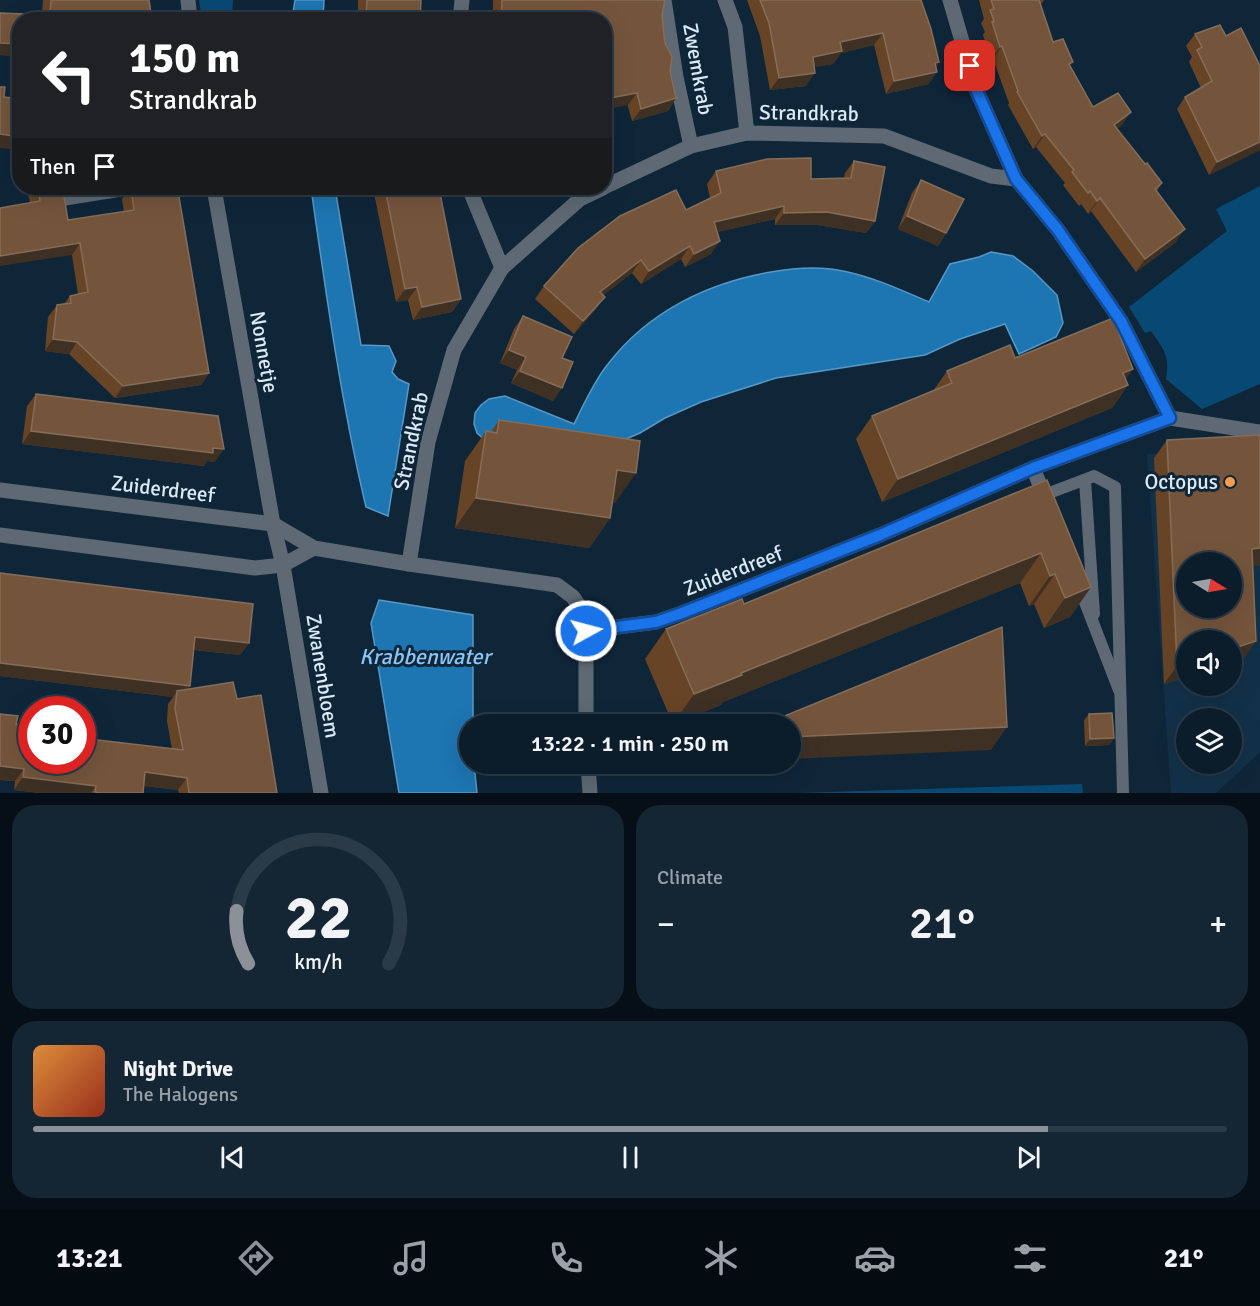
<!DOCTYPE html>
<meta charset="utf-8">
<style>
body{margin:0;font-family:Signika,sans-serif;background:#142533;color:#f1f3f6;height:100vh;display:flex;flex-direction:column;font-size:22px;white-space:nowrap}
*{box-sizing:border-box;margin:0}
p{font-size:20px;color:#9aa1a9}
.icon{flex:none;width:33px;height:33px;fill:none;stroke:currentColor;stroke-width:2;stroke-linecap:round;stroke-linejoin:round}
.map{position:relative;height:793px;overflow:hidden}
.panel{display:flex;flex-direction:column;gap:12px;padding:12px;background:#060f18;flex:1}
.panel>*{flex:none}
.banner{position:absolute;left:12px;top:12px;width:600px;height:183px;border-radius:24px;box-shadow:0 6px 24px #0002,0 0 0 2px #2b3a47;background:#202124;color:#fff;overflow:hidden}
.needle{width:39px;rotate:101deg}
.fabs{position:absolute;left:1176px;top:552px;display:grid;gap:12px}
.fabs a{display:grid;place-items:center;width:66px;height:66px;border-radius:50%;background:#0b1c2b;box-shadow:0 6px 24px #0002,0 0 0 2px #2b3a47;font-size:30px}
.speed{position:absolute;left:18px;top:696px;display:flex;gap:12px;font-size:30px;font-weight:700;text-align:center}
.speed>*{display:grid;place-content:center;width:78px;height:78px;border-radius:50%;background:#0b1c2b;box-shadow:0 6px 24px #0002,0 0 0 2px #2b3a47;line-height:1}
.speed .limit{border:9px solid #d22;background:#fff;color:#111}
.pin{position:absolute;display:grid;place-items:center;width:51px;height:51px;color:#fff;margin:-26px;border-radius:12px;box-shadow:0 3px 9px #0006}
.me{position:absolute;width:66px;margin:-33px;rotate:83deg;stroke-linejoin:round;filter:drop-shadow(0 0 4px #0008)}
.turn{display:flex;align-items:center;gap:21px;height:126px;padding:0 18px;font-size:27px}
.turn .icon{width:78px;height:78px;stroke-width:2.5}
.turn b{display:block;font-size:42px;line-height:51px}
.then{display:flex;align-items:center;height:57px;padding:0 18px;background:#0003;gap:12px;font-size:22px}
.big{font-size:45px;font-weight:600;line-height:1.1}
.panel .tile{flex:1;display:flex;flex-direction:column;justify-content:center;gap:9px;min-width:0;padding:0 21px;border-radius:24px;background:#142533}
.panel .dial{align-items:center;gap:0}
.dial svg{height:156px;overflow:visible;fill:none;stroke:#2b3a47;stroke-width:7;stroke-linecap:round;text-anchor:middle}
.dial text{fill:#f1f3f6;stroke:none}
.song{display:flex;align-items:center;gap:18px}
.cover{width:72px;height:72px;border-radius:9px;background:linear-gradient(135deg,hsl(30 70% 55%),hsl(10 70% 35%))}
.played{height:6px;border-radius:3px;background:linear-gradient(90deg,#8c9099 85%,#2b3a47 85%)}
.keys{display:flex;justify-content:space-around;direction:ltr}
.heat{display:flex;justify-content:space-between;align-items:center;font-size:33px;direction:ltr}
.panel .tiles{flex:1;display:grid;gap:12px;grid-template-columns:1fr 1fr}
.tile:last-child{grid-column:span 2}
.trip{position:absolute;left:459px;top:714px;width:342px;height:60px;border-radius:30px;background:#0b1c2b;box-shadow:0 6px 24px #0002,0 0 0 2px #2b3a47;font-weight:600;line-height:60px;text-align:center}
.dock{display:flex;height:96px;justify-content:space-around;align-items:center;background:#040b11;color:#9aa1a9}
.dock .icon{width:42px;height:42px}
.dock .selected{color:#8c9099}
.dock b{font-size:27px;color:#f1f3f6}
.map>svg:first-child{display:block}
.built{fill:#123148;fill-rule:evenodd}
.green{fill:#084974}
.water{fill:#1d75b1;stroke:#5698c6;stroke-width:1.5}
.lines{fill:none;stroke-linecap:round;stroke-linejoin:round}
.service{stroke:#5e6973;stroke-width:12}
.pedestrian{stroke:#5e6973;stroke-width:15}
.minor{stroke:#5e6973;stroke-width:15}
.wall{fill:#684426}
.shaded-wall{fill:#3f3024}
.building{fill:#74553c;stroke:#846d59;stroke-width:1.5;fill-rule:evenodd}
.route-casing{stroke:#114b97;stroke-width:15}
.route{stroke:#1a73e8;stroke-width:10}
.poi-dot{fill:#fb9e52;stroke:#0f2639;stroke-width:2}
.labels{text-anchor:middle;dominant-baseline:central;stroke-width:6;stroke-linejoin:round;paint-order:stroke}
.street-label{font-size:21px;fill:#dbeaf6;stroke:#0f2639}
.poi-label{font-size:21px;fill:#dbeaf6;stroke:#0f2639;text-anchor:end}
.water-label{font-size:22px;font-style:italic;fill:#8bc5f5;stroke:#0f2639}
</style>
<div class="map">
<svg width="1260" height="793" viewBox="0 0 1260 793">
<rect width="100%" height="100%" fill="#0f2639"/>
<path class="built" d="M 1260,449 L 1260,752 L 1216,793 L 1171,793 L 1147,454 ZM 1186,562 L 1232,562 L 1232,608 L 1186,608 ZM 1186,640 L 1232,640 L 1232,686 L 1186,686 ZM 1186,718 L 1232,718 L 1232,764 L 1186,764 Z"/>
<g class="green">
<polygon points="199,0 233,0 232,19 202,19"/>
<path d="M 1260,186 L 1260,384 L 1202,409 L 1166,379 C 1170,355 1164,350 1151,331 L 1145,333 L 1129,307 L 1227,231 L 1216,209 Z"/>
<polygon points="1082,784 1083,793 797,793"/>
</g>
<g class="water">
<polygon points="295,0 324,0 323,19 292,19"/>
<path d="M 311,188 L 335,188 L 361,345 L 389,346 L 396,361 L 392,372 L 398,379 L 409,384 L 388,516 L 366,507 C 341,402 326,294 311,188 Z"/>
<path d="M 991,252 L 1013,256 L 1033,271 L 1057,295 L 1063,323 L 1056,337 L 1019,354 L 1005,324 L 960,339 L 925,355 L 776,378 L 701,402 L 665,418 L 640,433 L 617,443 L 486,441 L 477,433 L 474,424 L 475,413 L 481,405 L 489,399 L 505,396 L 574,424 C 584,404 594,381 608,364 C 648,312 707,283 771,272 C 794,268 820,266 843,271 C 873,277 901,290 929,302 L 950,264 L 979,257 Z"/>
<polygon points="379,600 473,615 473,724 470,724 470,764 474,764 477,793 399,793 371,623"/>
</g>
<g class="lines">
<g class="service">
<polyline points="1085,480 1094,614"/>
<polyline points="1046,500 1044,495 1094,476 1115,487 1123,793"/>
<polyline points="1078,584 1119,690"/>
</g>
<g class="pedestrian">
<polyline points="1170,418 1260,432"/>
<polyline points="1033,468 1044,495"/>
</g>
<g class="minor">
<polyline points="188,0 190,20"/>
<polyline points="664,0 676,77 691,146"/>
<polyline points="725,0 735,27 747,133"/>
<polyline points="460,20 462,0"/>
<polyline points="604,187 691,146 747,133 884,136 991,176 1016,179"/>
<polyline points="214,188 273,524 283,565 321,793"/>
<polyline points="469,188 502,268"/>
<polyline points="59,199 127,188"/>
<polyline points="0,490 273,524 314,548 409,564 557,585 573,597 583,612 586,631 586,724"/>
<polyline points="0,535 255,568 283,565 314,548"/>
<polyline points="409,564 428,442 454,350 502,268 580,199 603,188"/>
<polyline points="586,631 656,622 682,613 880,535 1033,468 1170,418 1121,321 1058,230 1016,179 976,89 950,0"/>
<polyline points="588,764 590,793"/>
</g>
</g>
<g class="wall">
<polygon points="43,0 149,0 152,20 20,20 20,56 0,55 0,13 42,14"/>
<polygon points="358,0 421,0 420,20 358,20"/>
<polygon points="493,0 665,0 662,16 665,43 676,98 668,111 632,121 604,20 493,20"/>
<polygon points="747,0 921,0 937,72 928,84 886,94 874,45 841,53 833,64 814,67 806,86 770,90 760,36"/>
<polygon points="979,0 1044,0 1042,3 1040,4 1053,42 1070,66 1093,107 1122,125 1117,128 1145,164 1162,183 1157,191 1176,242 1136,272 1091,211 1088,214 1081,204 1079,206 1063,185 1065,183 1036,147 1033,149 1008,105 1009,103 993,59 991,60 983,35 985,32 981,23 984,19"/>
<polygon points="1195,34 1260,150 1209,175 1177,109 1185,97 1201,88 1189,62 1192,57 1186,46"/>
<polygon points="854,161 875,221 866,233 818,225 775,225 775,219 717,232 711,254 685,267 681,259 641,284 632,273 603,295 596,309 574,334 535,299 544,286 686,210 710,198 707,184 716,171 811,179 844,178 845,173"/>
<polygon points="921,180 946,233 938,246 898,229 912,193"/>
<polygon points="27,188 58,188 58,189 68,220 124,212 122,199 131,188 209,373 201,385 115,398 69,354 45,351 48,317 57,305 64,304 70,296 78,294 72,255 30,203"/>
<polygon points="373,188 439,188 461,299 452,312 413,320 408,300 396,302"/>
<polygon points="523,316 562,358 553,401 511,383 517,370 500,363 514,329"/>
<polygon points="1015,358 1126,380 1128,385 1112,408 882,502 856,439 872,416 933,391 947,371"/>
<polygon points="36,394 215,462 207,461 204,466 22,444 27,406"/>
<polygon points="499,420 615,503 612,502 610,518 589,548 455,528 465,461 486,431 491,432"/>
<polygon points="1260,435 1260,566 1253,566 1256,641 1243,659 1186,640 1186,677 1164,684 1154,458 1167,440"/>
<polygon points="1047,480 1091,587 1070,617 1044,628 1034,604 1029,606 1020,583 723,702 721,705 673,724 645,659 666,629 744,604"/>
<polygon points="0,573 249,643 240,655 194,650 188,690 237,699 277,793 179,793 178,790 144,786 143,793 40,793 14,790 15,781 0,780 0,714 16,724 89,739 172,749 167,721 168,704 173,697 0,676"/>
<polygon points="1089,714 1114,738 1109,745 1085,746 1084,720"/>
</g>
<g class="shaded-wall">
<polygon points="883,33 874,45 841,53 833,64 804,69 813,57 840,42"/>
<polygon points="0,43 20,44 20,56 0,55"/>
<polygon points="1002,46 993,59 991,60 1000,47"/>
<polygon points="939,62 932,73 937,72 928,84 886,94 894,81"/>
<polygon points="815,73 806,86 770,90 779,78"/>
<polygon points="637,93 628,105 604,110 604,99"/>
<polygon points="676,98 668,111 632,121 641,109"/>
<polygon points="1131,112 1122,125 1105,138 1114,125"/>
<polygon points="0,134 20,137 20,150 0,148"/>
<polygon points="1045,134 1036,147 1033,149 1042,136"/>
<polygon points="1260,142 1260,150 1209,175 1217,162"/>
<polygon points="1100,198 1091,211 1088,214 1097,201"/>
<polygon points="784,206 775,219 705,235 714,222"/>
<polygon points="827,212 875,221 866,233 818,225 775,225 784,213"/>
<polygon points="907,216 946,233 938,246 898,229"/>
<polygon points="1185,229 1176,242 1136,272 1145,259"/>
<polygon points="720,241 711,254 685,267 694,254"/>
<polygon points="80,243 72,255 0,266 0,256"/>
<polygon points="690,246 681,259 641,284 649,271"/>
<polygon points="641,260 632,273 591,305 600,292"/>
<polygon points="417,287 408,300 396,302 405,289"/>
<polygon points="605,297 596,309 574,334 583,321"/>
<polygon points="461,299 452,312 413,320 422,307"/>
<polygon points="53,339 77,342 69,354 45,351"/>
<polygon points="509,350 526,357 517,370 500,363"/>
<polygon points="1133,369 1120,388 1128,385 1112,408 882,502 898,479"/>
<polygon points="520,371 562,388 553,401 511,383"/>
<polygon points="209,373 201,385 115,398 123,386"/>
<polygon points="31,431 213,448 224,449 215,462 207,461 204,466 22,444"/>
<polygon points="617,470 636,473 615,503 596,500"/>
<polygon points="476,498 610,518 589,548 455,528"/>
<polygon points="1260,548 1260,566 1239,567 1252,549"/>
<polygon points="1041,553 1020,583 723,702 721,705 673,724 694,694 741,673"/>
<polygon points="1055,574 1034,604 1029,606 1050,576"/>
<polygon points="1091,587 1070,617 1044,628 1065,598"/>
<polygon points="195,637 249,643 240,655 187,649"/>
<polygon points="1256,641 1243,659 1232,663 1232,649"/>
<polygon points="0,663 190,686 182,698 177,691 173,697 0,676"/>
<polygon points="1186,663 1186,677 1164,684 1177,666"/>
<polygon points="1007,727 991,750 790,759 790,737"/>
<polygon points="1114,738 1109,745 1085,746 1090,739"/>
<polygon points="0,766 24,769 15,781 0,780"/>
<polygon points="145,772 187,778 178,790 137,785"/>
<polygon points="23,777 96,786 91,793 40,793 14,790"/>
</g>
<g class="building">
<polygon points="51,0 149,0 152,20 20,20 20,44 0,43 0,13 50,15"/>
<polygon points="367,0 421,0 420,20 366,20"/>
<polygon points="502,0 665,0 662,16 665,43 672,57 670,71 676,98 641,109 637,93 604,99 604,20 501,20"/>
<polygon points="760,0 921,0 931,29 939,62 935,63 937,72 894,81 883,33 840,42 842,51 813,57 815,73 779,78 769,23"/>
<polygon points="991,0 1039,0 1053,42 1063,39 1073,62 1069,64 1093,107 1118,93 1131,112 1114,125 1145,164 1147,163 1162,183 1155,189 1185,229 1145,259 1100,198 1097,201 1090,191 1088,193 1072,172 1074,170 1045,134 1042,136 1017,92 1018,91 1002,46 1000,47 992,22 994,21 990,10 994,9"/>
<polygon points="1220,25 1226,36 1241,28 1260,66 1260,142 1217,162 1185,97 1212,81 1197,50 1202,47 1195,34"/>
<polygon points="0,87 5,87 4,97 20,99 20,137 0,134"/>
<polygon points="811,158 811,179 851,178 854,161 885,167 875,221 827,212 784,213 784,206 714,222 720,241 694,254 690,246 649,271 641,260 600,292 605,297 583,321 544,286 578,248 620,216 676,190 686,210 721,193 716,171 767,159"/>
<polygon points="921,180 964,199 946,233 907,216"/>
<polygon points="38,188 58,188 58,189 64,196 68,220 134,210 131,188 174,188 174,191 178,191 209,373 123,386 77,342 53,339 57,305 71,303 70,296 88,292 80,243 0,256 0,208 40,201"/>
<polygon points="385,188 439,188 461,299 422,307 417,287 405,289"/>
<polygon points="523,316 572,337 562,358 573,362 562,388 520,371 526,357 509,350"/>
<polygon points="1113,318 1133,369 1123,373 1128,385 898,479 872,416 952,383 947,371 1010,345 1015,358"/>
<polygon points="36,394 218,416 224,449 213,448 213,453 31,431"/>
<polygon points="499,420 640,441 636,473 617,470 610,518 476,498 486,431 497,433"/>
<path d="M 1260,435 L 1260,548 L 1252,549 L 1256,641 L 1232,649 L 1232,640 L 1186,640 L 1186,663 L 1177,666 L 1167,440 ZM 1186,562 L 1232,562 L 1232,608 L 1186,608 Z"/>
<polygon points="1047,480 1091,587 1065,598 1055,574 1050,576 1041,553 741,673 742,675 694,694 666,629 742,599 744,604"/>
<polygon points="0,573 253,604 249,643 195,637 190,686 0,663"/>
<polygon points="1002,627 1007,727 790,737 790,724 765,724"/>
<polygon points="233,682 237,699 261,695 277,793 189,793 187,778 145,772 143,793 100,793 95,792 96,786 23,777 24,769 0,766 0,714 18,716 16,724 32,726 32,760 82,760 82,732 89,733 89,739 183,750 175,709 177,691"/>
<polygon points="1112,713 1114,738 1090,739 1089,714"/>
</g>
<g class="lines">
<defs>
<polyline id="route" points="586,631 656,622 682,613 880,535 1033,468 1170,418 1121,321 1058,230 1016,179 976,89 970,66"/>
</defs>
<use href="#route" class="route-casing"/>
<use href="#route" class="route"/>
</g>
<circle class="poi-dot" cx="1230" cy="482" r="6"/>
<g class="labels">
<g class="street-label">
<text transform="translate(698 69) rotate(80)">Zwemkrab</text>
<text transform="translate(809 113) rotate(1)">Strandkrab</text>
<text transform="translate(264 352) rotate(80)">Nonnetje</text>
<text transform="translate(411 441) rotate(-78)">Strandkrab</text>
<text transform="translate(163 489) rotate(7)">Zuiderdreef</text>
<text transform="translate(733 571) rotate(-21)">Zuiderdreef</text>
<text transform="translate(323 676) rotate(81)">Zwanenbloem</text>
</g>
<g class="poi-label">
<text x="1218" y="482">Octopus</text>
</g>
<g class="water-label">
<text x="425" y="656">Krabbenwater</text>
</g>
</g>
</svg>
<div class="fabs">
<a><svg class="needle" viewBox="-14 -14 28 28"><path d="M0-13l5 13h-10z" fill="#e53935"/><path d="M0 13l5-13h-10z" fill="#9aa1a9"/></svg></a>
<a><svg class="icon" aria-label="sound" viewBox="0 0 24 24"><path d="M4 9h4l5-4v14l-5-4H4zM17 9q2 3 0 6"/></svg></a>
<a><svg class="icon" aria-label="layers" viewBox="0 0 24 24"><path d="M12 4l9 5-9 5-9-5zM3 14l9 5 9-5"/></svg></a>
</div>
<div class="speed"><div class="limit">30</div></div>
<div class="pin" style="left:970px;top:66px;background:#d93025"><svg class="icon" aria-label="arrive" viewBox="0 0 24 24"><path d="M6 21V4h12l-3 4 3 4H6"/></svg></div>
<svg class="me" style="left:586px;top:631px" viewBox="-20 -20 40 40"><circle r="17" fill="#1a73e8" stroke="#fff" stroke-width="3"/><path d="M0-11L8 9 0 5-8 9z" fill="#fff"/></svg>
<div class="trip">13:22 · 1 min · 250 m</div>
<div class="banner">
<div class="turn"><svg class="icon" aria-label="left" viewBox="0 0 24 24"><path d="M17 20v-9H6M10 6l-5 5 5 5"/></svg><div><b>150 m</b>Strandkrab</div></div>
<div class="then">Then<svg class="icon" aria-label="arrive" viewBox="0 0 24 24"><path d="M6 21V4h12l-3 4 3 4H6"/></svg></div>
</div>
</div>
<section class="panel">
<div class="tiles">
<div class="tile dial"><svg viewBox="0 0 100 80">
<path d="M14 69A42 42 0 1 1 86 69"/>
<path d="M14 69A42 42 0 0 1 8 42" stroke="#8c9099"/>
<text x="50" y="56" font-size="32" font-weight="700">22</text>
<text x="50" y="72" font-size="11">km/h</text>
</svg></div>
<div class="tile"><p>Climate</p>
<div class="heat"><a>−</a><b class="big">21°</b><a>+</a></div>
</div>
<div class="tile">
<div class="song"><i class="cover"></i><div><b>Night Drive</b><p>The Halogens</p></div></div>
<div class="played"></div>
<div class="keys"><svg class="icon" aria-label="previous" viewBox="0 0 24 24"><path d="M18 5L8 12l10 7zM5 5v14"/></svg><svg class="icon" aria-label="pause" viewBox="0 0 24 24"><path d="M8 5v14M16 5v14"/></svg><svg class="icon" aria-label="next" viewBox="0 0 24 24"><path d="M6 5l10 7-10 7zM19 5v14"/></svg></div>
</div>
</div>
</section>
<nav class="dock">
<b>13:21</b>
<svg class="icon selected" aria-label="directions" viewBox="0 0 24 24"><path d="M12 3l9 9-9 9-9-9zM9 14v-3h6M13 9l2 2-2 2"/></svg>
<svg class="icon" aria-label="music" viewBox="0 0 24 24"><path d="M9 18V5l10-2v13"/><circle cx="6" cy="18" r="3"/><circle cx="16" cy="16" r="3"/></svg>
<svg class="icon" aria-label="phone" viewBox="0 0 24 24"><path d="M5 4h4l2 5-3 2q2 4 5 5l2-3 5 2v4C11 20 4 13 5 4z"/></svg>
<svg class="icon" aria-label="climate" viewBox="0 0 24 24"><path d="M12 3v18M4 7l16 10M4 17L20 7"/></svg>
<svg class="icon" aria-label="car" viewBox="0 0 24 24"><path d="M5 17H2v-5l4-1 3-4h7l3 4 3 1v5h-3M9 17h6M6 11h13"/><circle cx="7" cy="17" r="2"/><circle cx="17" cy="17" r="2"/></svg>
<svg class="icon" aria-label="filters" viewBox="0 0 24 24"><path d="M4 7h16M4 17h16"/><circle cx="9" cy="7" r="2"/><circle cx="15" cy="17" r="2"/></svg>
<b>21°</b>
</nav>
